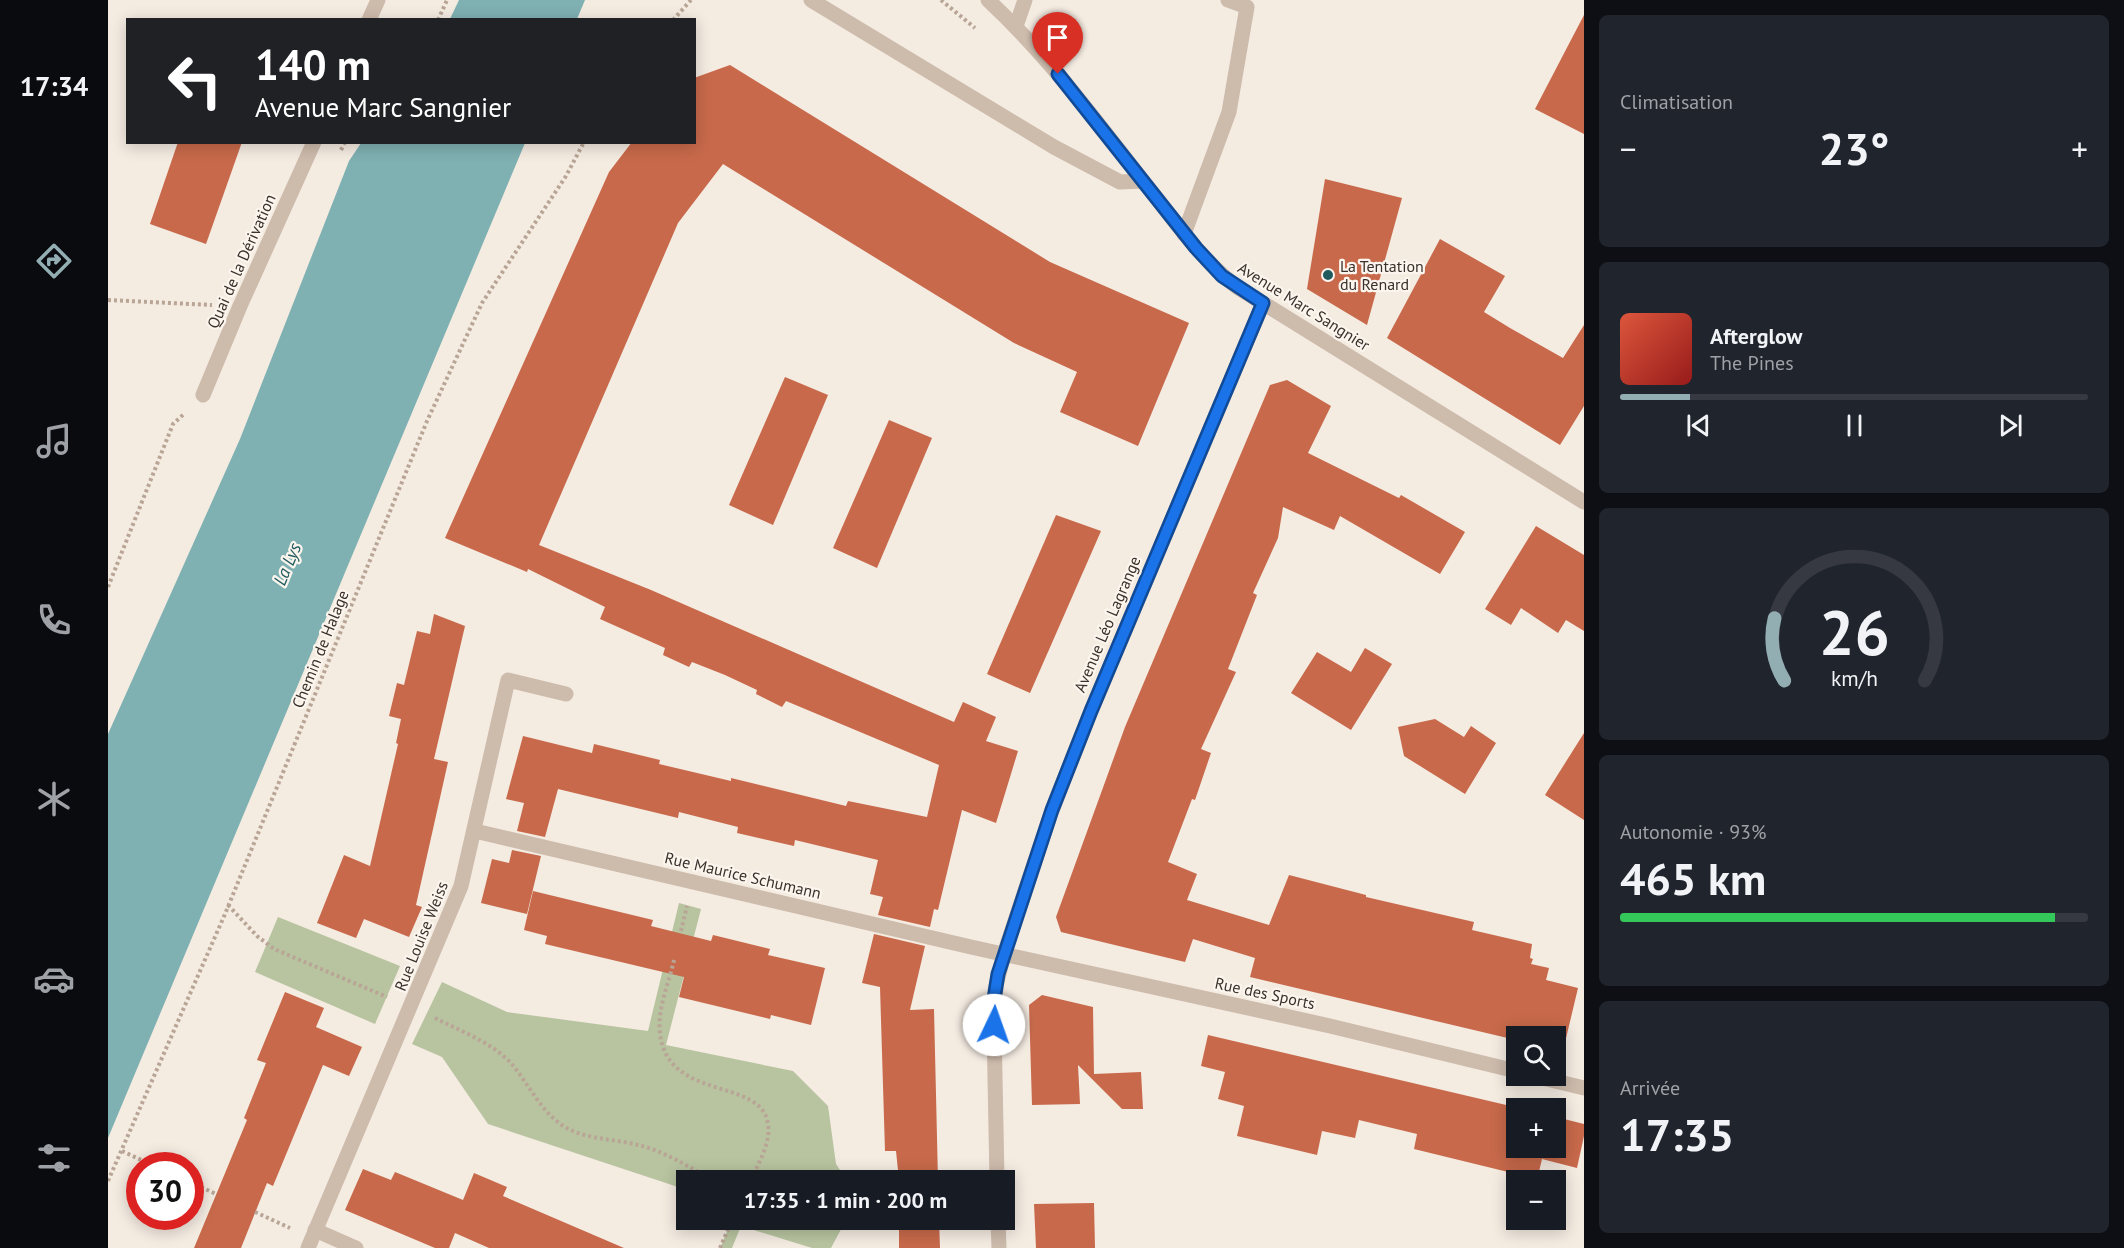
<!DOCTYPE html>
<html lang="fr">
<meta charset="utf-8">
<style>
body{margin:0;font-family:"PT Sans",sans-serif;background:#20242c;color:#f1f3f6;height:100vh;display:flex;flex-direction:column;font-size:22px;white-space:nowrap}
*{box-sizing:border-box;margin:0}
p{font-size:20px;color:#9ea1a6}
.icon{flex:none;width:33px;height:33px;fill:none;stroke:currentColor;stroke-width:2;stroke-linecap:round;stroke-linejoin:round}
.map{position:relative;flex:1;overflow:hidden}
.side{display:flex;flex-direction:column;gap:15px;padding:15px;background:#0d0f14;width:540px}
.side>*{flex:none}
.banner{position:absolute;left:18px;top:18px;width:570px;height:126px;border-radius:0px;box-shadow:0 3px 15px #0003;background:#202124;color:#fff;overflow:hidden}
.tools{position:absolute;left:1398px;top:1026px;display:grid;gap:12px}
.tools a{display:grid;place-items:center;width:60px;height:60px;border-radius:0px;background:#171b24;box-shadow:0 3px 15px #0003;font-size:30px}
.speed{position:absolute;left:18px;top:1152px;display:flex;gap:12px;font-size:30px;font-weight:700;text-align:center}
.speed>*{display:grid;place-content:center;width:78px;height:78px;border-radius:50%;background:#171b24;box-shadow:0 3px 15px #0003;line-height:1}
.speed .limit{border:9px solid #d22;background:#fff;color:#111}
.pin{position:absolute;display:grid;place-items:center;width:51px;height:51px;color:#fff;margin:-62px -26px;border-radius:50% 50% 50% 0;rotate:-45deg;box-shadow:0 0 6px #0007}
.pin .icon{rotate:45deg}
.me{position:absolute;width:66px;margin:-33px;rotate:3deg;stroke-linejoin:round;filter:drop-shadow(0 0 4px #0008)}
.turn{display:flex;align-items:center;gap:21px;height:126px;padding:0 30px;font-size:27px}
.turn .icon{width:78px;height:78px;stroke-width:2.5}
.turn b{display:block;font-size:42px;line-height:51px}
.big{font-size:45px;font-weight:800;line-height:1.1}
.side .tile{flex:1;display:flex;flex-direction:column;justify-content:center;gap:9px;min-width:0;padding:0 21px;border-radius:9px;background:#20242c}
.side .dial{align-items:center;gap:0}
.dial svg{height:156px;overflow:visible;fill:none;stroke:#363941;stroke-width:7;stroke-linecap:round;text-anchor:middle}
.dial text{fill:#f1f3f6;stroke:none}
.song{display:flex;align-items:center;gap:18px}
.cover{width:72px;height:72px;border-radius:9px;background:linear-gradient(135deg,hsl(10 70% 55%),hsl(0 70% 35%))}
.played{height:6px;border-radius:3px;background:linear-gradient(90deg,#92aeb2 15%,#363941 15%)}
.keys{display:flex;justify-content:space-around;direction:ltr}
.heat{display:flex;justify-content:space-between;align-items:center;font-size:33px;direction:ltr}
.charge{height:9px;border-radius:4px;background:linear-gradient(90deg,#34c759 93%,#363941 0)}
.trip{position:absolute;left:568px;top:1170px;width:339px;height:60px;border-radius:0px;background:#171b24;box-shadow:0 3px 15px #0003;font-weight:800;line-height:60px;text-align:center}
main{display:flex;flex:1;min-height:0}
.tabs{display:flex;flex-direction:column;width:108px;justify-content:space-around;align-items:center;background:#090b0e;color:#9ea1a6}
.tabs .icon{width:42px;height:42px}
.tabs .current{color:#92aeb2}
.tabs b{font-size:27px;color:#f1f3f6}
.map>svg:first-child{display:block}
.green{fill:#b8c4a0}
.water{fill:#7fb0b2}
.building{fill:#c8694b}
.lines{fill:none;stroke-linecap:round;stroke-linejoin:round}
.path{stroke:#b9a596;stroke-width:4;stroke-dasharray:3 3;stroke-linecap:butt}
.minor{stroke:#cdbbac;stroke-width:15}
.route-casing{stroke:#114b97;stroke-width:15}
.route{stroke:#1a73e8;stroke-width:10}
.poi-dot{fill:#1f5a5e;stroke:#fbf5ee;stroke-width:2}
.labels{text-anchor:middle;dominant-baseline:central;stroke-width:4.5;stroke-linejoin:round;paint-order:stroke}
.street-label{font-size:16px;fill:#3b302b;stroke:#fbf5ee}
.poi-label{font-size:16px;fill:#3b302b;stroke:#fbf5ee;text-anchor:start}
.water-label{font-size:18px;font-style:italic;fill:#1f5a5e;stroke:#fbf5ee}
</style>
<main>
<nav class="tabs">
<b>17:34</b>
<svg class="icon current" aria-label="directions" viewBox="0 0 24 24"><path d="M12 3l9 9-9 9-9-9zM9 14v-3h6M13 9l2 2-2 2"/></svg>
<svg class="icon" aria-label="music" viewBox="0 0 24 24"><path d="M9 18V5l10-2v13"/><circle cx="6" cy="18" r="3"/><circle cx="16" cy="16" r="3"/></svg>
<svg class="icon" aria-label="phone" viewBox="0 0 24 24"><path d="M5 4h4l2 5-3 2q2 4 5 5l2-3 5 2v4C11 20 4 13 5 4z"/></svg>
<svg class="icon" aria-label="climate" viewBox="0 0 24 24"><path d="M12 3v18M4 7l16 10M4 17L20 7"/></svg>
<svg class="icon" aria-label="car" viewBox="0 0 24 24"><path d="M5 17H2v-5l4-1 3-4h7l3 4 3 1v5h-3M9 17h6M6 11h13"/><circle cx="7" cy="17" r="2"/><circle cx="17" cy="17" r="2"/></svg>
<svg class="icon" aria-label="filters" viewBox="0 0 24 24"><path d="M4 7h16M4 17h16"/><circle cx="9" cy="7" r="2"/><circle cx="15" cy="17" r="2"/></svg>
</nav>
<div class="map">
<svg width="1476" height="1248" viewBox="0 0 1476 1248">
<rect width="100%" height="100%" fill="#f4ebe1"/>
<g class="green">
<polygon points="571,903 593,909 558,1045 685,1071 720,1106 728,1164 736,1176 830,1176 830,1180 579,1180 579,1190 380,1124 334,1057 304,1044 334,982 399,1012 540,1031"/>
<polygon points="170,917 292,966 267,1024 147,972"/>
<polygon points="624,1220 738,1220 723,1248 704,1248 633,1226 624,1248 612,1248"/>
</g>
<g class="water">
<polygon points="351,0 477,0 469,19 342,19"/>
<polygon points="253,143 417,143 0,1138 0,734 132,439 241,161"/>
</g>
<g class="building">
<polygon points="1476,15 1476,134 1427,109"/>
<polygon points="622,65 942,262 1081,323 1030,446 952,412 969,372 906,343 615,164 570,223 431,545 543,590 846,722 855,702 888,717 878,741 910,751 888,823 854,810 830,910 826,909 822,927 770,915 775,897 762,894 770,860 687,840 686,846 655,839 629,833 630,827 571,812 570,818 450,789 437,837 409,831 416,803 398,799 415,736 484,753 486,744 552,760 551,764 623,781 623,778 738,806 740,801 819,817 831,765 678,701 674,707 648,694 649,690 617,675 584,662 581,667 555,655 557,648 492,619 497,607 420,569 419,572 337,538 501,172 524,142 586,142 586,78"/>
<polygon points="70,142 134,142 98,244 42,224"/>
<polygon points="1217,179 1294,198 1259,325 1199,289"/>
<polygon points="1332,239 1397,276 1376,312 1402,328 1455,358 1476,325 1476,406 1452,445 1279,338"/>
<polygon points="677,377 720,395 665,525 621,505"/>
<polygon points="1179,380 1223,406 1200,453 1291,498 1293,495 1357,532 1332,574 1232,516 1226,530 1175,507 1170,538 1145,593 1149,595 1120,669 1128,672 1093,749 1103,753 1087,800 1084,799 1060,862 1089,874 1079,900 1161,925 1181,875 1258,895 1258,897 1366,922 1364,930 1424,944 1422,958 1425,959 1423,964 1441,968 1438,980 1470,988 1455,1051 1448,1050 1448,1036 1408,1036 1408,1040 1142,977 1147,958 1085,939 1077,962 953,932 948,917 1017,727 1162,385"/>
<polygon points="781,420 824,438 769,568 725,548"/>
<polygon points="948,515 993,531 922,693 879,674"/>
<polygon points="1428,526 1476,555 1476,631 1458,620 1450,633 1413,608 1403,625 1377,609"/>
<polygon points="326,614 357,626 326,759 340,762 308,905 314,907 301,937 256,919 248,938 209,923 236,855 262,866 290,744 288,743 293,719 281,716 289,683 296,685 309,631 322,634"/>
<polygon points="1257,648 1284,664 1243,730 1183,693 1209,652 1243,672"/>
<polygon points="1327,719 1356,737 1363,726 1388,743 1357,794 1296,756 1290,727"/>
<polygon points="1476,733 1476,820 1437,795"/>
<polygon points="404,850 433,856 419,914 373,903 384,859 401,863"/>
<polygon points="425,891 545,920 543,926 603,941 605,935 662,949 660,955 717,968 703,1025 663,1015 662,1019 571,997 576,977 437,944 439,936 416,930"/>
<polygon points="766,934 817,946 802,1010 826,1009 830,1180 791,1180 788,1151 777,1151 772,987 754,983"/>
<polygon points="177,992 216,1008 208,1027 254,1047 241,1076 215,1065 165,1186 159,1183 133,1248 86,1248 139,1120 136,1118 158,1063 149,1060"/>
<polygon points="934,995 985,1007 986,1074 1033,1072 1035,1109 1014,1109 970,1065 972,1104 924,1105 921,1005"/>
<polygon points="1100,1035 1411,1108 1408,1108 1408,1148 1448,1148 1448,1117 1476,1124 1476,1136 1469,1168 1434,1159 1429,1180 1424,1180 1399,1175 1400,1172 1306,1149 1309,1134 1251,1120 1247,1138 1214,1131 1209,1155 1129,1136 1136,1106 1110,1099 1117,1072 1093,1066"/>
<polygon points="255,1169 283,1180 287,1172 355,1200 366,1173 399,1187 395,1196 516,1248 381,1248 347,1233 341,1248 327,1248 237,1210"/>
<polygon points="986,1203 987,1248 928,1248 926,1204"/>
<polygon points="791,1220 831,1220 832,1248 791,1248"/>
</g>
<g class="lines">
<g class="path">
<polyline points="833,0 867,28"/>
<polyline points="330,20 339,0"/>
<polyline points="565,20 583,0"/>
<polyline points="233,150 237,142"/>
<polyline points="0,300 104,305"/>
<polyline points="0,587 65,424 77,413"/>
<polyline points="120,905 149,936 166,949 279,997"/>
<polyline points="573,931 579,906"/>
<path d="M 566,960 C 561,983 549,1009 552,1033 C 559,1102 654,1077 660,1124 C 663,1143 650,1164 643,1180"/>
<path d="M 327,1018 C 352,1031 381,1041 402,1062 C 419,1081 430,1107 451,1123 C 473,1140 504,1138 530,1145 C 557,1151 582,1168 605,1180"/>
<polyline points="14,1151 46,1166"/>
<polyline points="0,1181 117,914 319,421 374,303 458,176 476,142"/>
<polyline points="82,1182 108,1194"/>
<polyline points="147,1212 182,1228"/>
<polyline points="612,1248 624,1220"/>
</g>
<g class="minor">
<polyline points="703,0 946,147 1012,182 1035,181"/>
<path d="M 880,0 C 938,54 986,118 1035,181 C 1065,218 1091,258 1129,287 L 1476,502"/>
<polyline points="261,20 270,0"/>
<polyline points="908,26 917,0"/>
<polyline points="1076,234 1121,112 1139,7 1120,0"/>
<polyline points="95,395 132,306 206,142"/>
<polyline points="367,831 863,947 1222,1026 1408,1071"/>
<polyline points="1426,1076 1476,1088"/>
<polyline points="889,1180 886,1025 888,986 896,954 944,810 983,711 1155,303"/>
<polyline points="890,1220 891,1248"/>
<polyline points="207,1230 248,1248"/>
<polyline points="200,1248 353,886 400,680 458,694"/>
</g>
</g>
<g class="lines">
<defs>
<polyline id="route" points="886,1025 886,999 890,974 944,810 983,711 1155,303 1114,276 1088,248 950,74"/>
</defs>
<use href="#route" class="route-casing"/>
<use href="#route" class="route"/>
</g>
<circle class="poi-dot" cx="1220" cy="275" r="6"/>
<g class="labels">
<g class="street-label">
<text transform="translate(133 261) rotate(-66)">Quai de la Dérivation</text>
<text transform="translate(1196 306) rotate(32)">Avenue Marc Sangnier</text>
<text transform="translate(999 624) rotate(-67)">Avenue Léo Lagrange</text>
<text transform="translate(212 649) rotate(-68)">Chemin de Halage</text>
<text transform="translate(635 875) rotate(13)">Rue Maurice Schumann</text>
<text transform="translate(313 936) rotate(-68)">Rue Louise Weiss</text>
<text transform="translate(1157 993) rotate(12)">Rue des Sports</text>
</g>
<g class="poi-label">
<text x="1232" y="266">La Tentation<tspan x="1232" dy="18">du Renard</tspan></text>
</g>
<g class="water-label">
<text transform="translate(179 564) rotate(-67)">La Lys</text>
</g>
</g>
</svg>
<div class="tools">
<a><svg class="icon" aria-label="search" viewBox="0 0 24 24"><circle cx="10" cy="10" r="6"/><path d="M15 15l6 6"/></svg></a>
<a>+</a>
<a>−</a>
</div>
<div class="speed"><div class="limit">30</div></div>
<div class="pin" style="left:950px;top:74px;background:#d93025"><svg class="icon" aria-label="arrive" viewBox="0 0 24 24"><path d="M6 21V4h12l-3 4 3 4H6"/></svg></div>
<svg class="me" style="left:886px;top:1025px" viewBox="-20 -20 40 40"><circle r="19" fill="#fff"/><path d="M0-13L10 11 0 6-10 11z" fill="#1a73e8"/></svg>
<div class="trip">17:35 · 1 min · 200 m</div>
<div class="banner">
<div class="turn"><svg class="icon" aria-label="left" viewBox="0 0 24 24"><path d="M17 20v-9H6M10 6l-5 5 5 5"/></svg><div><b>140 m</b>Avenue Marc Sangnier</div></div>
</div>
</div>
<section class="side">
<div class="tile"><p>Climatisation</p>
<div class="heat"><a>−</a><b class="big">23°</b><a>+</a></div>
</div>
<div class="tile">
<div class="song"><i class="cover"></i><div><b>Afterglow</b><p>The Pines</p></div></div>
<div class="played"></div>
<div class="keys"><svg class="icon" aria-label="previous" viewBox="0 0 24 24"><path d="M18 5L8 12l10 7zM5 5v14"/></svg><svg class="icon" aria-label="pause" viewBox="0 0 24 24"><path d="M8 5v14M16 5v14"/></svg><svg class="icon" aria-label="next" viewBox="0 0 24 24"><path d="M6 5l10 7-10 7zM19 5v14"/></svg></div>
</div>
<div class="tile dial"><svg viewBox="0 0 100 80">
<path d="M14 69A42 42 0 1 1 86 69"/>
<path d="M14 69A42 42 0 0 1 9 37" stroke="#92aeb2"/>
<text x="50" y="56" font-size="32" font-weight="700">26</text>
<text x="50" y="72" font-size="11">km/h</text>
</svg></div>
<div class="tile"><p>Autonomie · 93%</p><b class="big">465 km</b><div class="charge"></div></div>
<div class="tile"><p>Arrivée</p><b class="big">17:35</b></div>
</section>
</main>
